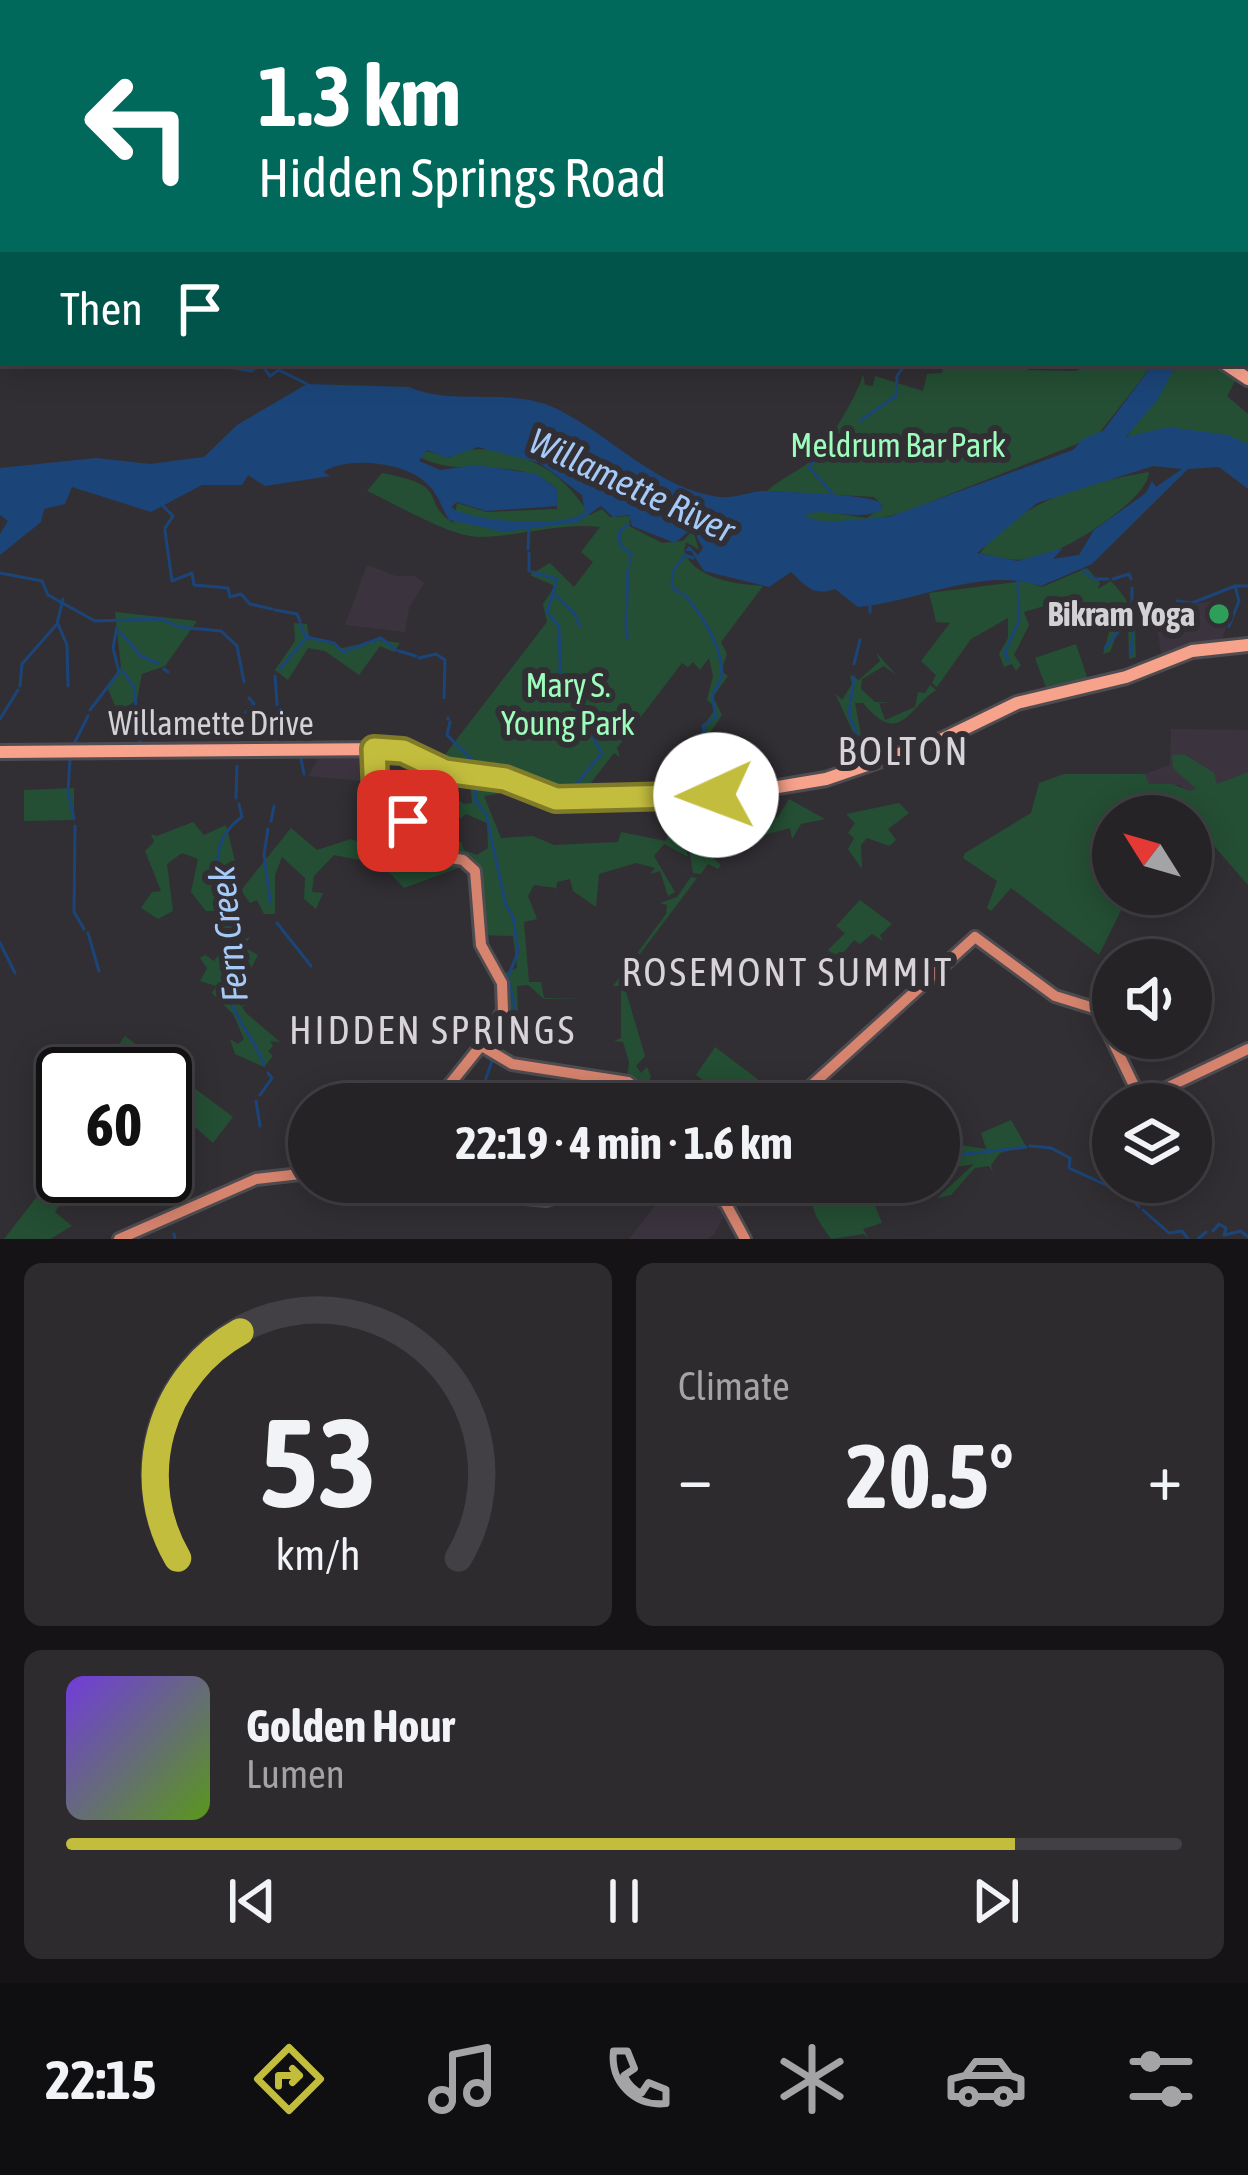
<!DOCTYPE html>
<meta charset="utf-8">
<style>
body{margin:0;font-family:"Asap Condensed",sans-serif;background:#2e2b2f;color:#f1f3f6;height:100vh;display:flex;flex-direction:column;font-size:45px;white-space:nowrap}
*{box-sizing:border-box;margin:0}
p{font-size:39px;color:#a4a4a7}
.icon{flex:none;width:66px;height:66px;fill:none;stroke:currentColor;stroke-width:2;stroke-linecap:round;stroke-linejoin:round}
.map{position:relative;height:1239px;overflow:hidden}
.drawer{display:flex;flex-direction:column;gap:24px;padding:24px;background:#151315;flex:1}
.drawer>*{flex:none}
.top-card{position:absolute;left:0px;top:0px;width:1248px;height:366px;box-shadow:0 6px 30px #0003,0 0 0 3px #424044;background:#00695c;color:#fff;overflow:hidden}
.needle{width:78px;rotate:307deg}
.tools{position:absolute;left:1092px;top:795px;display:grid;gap:24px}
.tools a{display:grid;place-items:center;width:120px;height:120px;border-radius:50%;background:#262327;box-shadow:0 6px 30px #0003,0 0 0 3px #424044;font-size:60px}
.speed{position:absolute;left:36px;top:1047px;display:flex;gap:24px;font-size:60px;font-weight:700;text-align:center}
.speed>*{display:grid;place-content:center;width:156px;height:156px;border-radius:50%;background:#262327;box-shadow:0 6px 30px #0003,0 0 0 3px #424044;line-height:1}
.speed .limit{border:6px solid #111;border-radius:18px;background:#fff;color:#111}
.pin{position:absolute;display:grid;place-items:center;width:102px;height:102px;color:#fff;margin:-51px;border-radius:24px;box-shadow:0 6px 18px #0006}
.me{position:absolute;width:132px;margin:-66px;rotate:268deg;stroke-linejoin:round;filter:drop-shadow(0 0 9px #0008)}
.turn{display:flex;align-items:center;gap:42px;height:252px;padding:0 60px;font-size:54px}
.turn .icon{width:156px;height:156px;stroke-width:2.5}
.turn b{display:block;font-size:84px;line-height:102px}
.then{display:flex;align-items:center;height:114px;padding:0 60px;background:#0003;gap:24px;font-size:45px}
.big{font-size:90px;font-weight:700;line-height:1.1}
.drawer .tile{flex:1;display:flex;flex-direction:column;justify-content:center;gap:18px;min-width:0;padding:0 42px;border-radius:18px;background:#2e2b2f}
.drawer .dial{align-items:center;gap:0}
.dial svg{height:312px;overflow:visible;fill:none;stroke:#424044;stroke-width:7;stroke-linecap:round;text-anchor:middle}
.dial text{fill:#f1f3f6;stroke:none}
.song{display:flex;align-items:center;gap:36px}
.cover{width:144px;height:144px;border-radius:18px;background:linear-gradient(135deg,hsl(260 70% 55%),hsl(90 70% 35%))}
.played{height:12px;border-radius:6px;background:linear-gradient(90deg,#c3bd3e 85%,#424044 85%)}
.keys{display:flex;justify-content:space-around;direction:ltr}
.heat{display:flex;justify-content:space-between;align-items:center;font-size:66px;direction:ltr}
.drawer .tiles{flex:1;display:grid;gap:24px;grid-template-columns:1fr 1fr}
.tile:last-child{grid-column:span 2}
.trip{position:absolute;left:288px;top:1083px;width:672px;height:120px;border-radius:60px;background:#262327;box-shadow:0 6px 30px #0003,0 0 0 3px #424044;font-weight:700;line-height:120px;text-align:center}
.menu{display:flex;height:192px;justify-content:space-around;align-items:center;background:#0f0e10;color:#a4a4a7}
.menu .icon{width:84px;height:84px}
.menu .current{color:#c3bd3e}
.menu b{font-size:54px;color:#f1f3f6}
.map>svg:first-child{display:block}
.built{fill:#3b343f}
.green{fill:#244f34}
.water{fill:#1b4578;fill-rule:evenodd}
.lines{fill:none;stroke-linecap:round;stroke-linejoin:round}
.stream{stroke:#1b4578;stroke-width:3}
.secondary-casing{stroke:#4f4c51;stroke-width:16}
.primary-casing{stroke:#4f4c51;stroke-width:18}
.secondary{stroke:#d6846e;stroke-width:10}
.primary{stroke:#f7a28b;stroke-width:12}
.route-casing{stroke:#7f7b28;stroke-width:30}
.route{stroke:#c3bd3e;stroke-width:21}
.leisure-dot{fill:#2e9e5b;stroke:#322f34;stroke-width:4.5}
.labels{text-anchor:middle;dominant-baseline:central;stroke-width:12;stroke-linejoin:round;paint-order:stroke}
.park-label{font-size:33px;fill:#9dfdbc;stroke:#322f34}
.poi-label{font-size:33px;font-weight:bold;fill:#d3d1d4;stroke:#322f34;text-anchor:end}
.street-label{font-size:33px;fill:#d3d1d4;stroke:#322f34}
.water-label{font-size:36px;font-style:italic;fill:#a5caf8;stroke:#322f34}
.quarter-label{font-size:39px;letter-spacing:3px;fill:#d7d3d9;stroke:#322f34}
</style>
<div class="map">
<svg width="1248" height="1239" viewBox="0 0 1248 1239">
<rect width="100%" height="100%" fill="#322f34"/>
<g class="built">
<polygon points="367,565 396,576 415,576 424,583 409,608 405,632 345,625"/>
<polygon points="1215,601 1214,608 1231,611 1221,643 1162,656 1157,628 1172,630 1176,607"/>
<polygon points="1171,729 1248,730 1248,772 1222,793 1189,794 1180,785 1145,785 1145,774 1170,765"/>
<polygon points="322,753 371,754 372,782 308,776"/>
<polygon points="661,1182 701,1182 727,1212 714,1234 708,1239 629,1239 664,1194"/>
</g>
<g class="green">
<path d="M 944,363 L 1028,363 L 1028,370 L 1073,371 L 1079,370 L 1075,363 L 1114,368 L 1120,363 L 1154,363 L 1097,436 L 910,510 C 879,520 833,531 804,516 L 813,510 L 867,518 L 883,506 L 874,497 L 767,491 C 781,478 802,470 815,457 C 828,444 860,391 863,374 L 865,385 L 873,386 L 875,376 L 923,391 L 927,374 L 942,373 Z"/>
<path d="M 1177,363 L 1219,363 L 1238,376 L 1227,396 L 1248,414 L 1248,444 C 1195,429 1180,428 1126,438 Z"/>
<path d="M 491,449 C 541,459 563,475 590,515 L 602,509 L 610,517 L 630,516 L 629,526 L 662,543 L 683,541 L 693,530 L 699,550 L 686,542 L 684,551 C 694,579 736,584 763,586 L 721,642 L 727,654 L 721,671 L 728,676 L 713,697 L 722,715 L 706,739 L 702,728 L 716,708 L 707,700 L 713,676 L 709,658 L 700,670 L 693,662 L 688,667 L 682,663 L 617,748 L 620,757 L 614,753 L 580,797 L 437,765 L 547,622 L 543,604 L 555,586 L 530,575 L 550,563 L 574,587 L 593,562 L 581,552 L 600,527 C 560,522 517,537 480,537 C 450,537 396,504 367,491 L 382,473 C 454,486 418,500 453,523 L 457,503 L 487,512 L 557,509 L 557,489 C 519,453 461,480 420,457 L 427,451 L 449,458 L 460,450 Z"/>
<path d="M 1149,472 C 1148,500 1066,551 1036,558 C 1018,562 997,558 980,553 C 1021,499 1090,482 1149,472 Z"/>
<path d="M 1087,568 L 1100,583 L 1098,589 L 1111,581 C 1140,613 1134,620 1136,657 L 1129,659 L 1128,624 L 1121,623 L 1110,652 L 1103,654 L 1112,621 L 1096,618 L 1082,627 L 1078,617 L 1059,629 L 1064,614 L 1048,605 L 1024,612 L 1029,625 L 1014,655 L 1021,665 L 1016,671 L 1012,664 L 1004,667 L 999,654 L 1008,638 L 1008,618 L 971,639 L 937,687 L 932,683 L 936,675 L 921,661 L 950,623 L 936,622 L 929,593 L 1024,581 L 1042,587 Z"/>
<polygon points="115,612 197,621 165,666 142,674 137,700 118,712 107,687 121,667"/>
<polygon points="294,623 307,624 309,636 342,648 379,640 400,643 394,652 380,646 359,675 325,651 308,648 288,680 275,670 295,641"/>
<polygon points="1076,644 1089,683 1048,693 1035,658"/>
<path d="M 876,652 L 896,675 L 884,666 L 862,679 L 861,689 L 875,702 L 891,702 L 879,703 L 885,720 L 915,707 L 918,692 L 925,693 L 930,685 L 936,690 C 909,707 900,748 863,703 L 855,703 L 862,740 L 857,741 L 835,693 L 842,700 L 852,684 L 850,675 L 859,680 L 880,661 Z"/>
<polygon points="1184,754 1214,773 1217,784 1248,772 1248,885 1207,838 1191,833 1191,816 1113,816 1113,894 1129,894 1099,955 1011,888 991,911 987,908 997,881 963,858 965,853 1031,813 1039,783 1064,774 1145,774 1149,784 1172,784 1190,791 1196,789 1173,768 1172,755"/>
<polygon points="470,777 517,785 514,791 484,796 501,838 533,836 554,845 618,842 621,832 665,841 680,819 685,821 681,835 688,857 664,844 654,856 675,892 668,896 660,871 650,874 655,868 636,863 599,874 596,907 573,891 570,879 557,882 555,898 556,888 534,885 528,896 537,919 524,922 529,982 541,982 544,998 583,998 544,999 528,985 517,986 518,1013 498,1055 486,1044 508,1010 503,974 517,968 513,936 483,935 478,870 444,855 443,839 461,842 464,850 477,855 488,848 487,823 466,814 461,818 431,813 451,794 464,804 472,803"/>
<polygon points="74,788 74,820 24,821 24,790"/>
<polygon points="741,796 754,802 759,820 778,817 789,799 825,819 801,824 792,839 790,828 741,841 737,850 732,839 726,840 713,858 721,865 718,869 708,864 701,874 693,873 686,831 700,811 703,797 709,797 712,814 729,814 732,828 740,822 736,799"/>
<polygon points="899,803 909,813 888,829 896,840 889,846 867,838 861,845 862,869 848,849 854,838 848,833 855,823 846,814"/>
<polygon points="193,822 204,835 226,825 242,889 291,828 317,850 351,839 414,862 434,855 464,866 404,888 381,864 334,855 314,876 312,892 323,893 316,909 304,899 305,878 282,857 275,875 275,914 264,914 257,900 250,903 242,892 233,903 240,941 250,937 244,947 258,955 250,970 237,970 233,982 239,984 232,985 241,1006 249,1003 242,1007 246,1013 280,1042 270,1041 273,1046 268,1051 273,1056 264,1067 235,1054 230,1039 238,1044 244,1039 233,1014 212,993 216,986 200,981 207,968 200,958 205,955 214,961 227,943 219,941 221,932 214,926 216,911 206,911 191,892 198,859 182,853 167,864 173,911 158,919 141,908 152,892 161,891 145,851 154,842 151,834 157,836"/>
<polygon points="691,877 697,878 622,978 645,1056 636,1066 641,1073 647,1067 651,1077 646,1087 627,1079 629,1062 623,1042 614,1041 621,1038 621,986 613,986 666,914 667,905 660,903 677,897"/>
<polygon points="860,900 892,924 880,935 883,941 872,934 860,944 854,940 838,959 828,950 845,933 836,926"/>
<polygon points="125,1036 233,1117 213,1143 165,1100 165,1074 131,1074 109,1057"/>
<polygon points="715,1047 789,1103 735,1104 696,1075"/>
<polygon points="1011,1120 1026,1146 1000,1153 991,1165 993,1172 989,1166 975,1168 951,1195 937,1198 974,1164 956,1167 955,1157 939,1161 939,1153 947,1153 955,1144 986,1149 981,1133"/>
<polygon points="54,1175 70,1188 55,1212 72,1226 50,1239 4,1239"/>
<path d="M 820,1182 L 877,1182 L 868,1188 L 882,1223 L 863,1229 L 869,1239 L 864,1234 L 831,1239 C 818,1220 803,1203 820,1182 Z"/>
</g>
<path class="water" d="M 1154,363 L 1177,363 L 1158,399 L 1126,437 L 1168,427 L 1228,435 L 1248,444 L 1248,489 L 1219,467 L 1188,469 L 1092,564 L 1041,586 C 981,566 918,602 858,607 L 835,589 C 813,596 808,588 791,572 L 769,587 L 704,571 L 691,551 L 685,551 L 689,546 L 698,555 L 703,548 L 692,528 L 675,543 L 632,526 L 629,515 L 613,517 L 601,506 L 578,522 L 505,532 L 449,520 C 441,507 438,492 424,481 C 402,462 347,456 323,472 L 330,476 L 265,486 L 248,475 L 242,485 L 202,485 L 151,512 L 72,487 L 65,504 L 44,509 L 41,522 L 0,555 L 0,534 L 8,521 L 0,515 L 0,468 L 96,458 L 150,464 L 204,457 L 237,425 L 307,384 L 409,387 C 454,407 509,386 557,409 C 610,435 658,489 719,497 C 735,499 750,491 765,491 C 785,492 870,494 881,503 L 882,510 C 855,523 819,505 804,516 L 824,522 L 889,517 L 1073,450 L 1084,438 L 1103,431 ZM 478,447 L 540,463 L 582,495 L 585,512 C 568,528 471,523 451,507 L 457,502 L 486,511 L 558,506 L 557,489 L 537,474 L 476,465 L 440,470 L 419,461 L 427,450 L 447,458 ZM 1153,466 L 1182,469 L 1156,487 L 1152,481 L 1146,493 L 1094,530 L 1079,555 L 1053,559 L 1063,548 L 1018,561 L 977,553 L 1037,503 Z"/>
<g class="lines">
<g class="stream">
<polyline points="1245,130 1248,130"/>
<polyline points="204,363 251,371 261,364 270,376 279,370 307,384"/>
<polyline points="860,421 896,396 897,376 906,363"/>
<polyline points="827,447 809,467 833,494"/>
<polyline points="163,506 173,516 165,528"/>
<polyline points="165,531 172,581 192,573 194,585 228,588 230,597 241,594 250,604 272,609"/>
<polyline points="620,543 619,532 629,524"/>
<polyline points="620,545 631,554 630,563"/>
<polyline points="528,549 529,528"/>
<polyline points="529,553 529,571"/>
<polyline points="675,569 685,555 693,558"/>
<polyline points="1083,570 1094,579 1108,579"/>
<polyline points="673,571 672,587 681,594"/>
<polyline points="532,572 557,579 547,612 558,625"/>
<polyline points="0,573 42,581 48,595 95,621 161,619 179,627 221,631 237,646 244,682"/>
<polyline points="1113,579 1129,574 1131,579"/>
<polyline points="555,595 574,613"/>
<path d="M 685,595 C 701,614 720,642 722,672 C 722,681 714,689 712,698"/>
<polyline points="1177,601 1192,603 1235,586"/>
<polyline points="275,610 297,614 300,621"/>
<polyline points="870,612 870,606"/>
<polyline points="575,615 580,626"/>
<polyline points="1132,623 1132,588"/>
<polyline points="58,624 67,645 68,686"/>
<polyline points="300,624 306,637 334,643 343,652 381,638 396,650"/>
<polyline points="626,626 628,569"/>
<polyline points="1229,626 1239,601 1235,586 1248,586"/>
<polyline points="559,627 560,660"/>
<polyline points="627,628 627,638"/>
<polyline points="120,632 142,657 158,663"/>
<polyline points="1105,648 1130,617"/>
<polyline points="399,651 416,656"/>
<polyline points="1131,655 1133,629"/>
<polyline points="419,658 436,654 445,660 444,698"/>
<polyline points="1008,661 1005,652 1019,621 1018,581"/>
<polyline points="560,662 560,680"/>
<polyline points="854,664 860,640"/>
<polyline points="164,669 168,672"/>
<polyline points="280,669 306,638"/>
<polyline points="122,670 134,687 140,745"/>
<polyline points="854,677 849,714 859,740"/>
<polyline points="561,683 566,694"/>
<polyline points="20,686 22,664 57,624 63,599"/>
<polyline points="280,709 289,729"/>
<polyline points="90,710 119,672 113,648 117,627"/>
<polyline points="448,718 448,719"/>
<polyline points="0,719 18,690"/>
<polyline points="246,722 244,714 254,704 249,698"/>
<polyline points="450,722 447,735 481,769"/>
<polyline points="274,742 279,729 275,676"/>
<polyline points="73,746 88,716"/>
<polyline points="861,746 863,754"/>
<polyline points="300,754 304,774"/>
<polyline points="70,758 68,791 74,819"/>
<polyline points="476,783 475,800 486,814 506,906 513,916 518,952 508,977 516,1013 500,1033 498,1049"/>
<polyline points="701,791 709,775 703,726 716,717 713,701"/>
<polyline points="568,794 602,753 569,696"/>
<polyline points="236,798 237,766"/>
<polyline points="704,798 706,820"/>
<path d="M 239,804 L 242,817 C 192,852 235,907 234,954 C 234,972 225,980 230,999 C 238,1024 256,1041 264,1065"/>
<polyline points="271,821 274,806"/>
<polyline points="75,826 74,912 84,929"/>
<polyline points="268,829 264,854 270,902"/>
<polyline points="1191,832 1203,819"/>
<polyline points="277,923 311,966"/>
<polyline points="88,933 99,971"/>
<polyline points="0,943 15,973"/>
<polyline points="483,1087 492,1061"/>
<polyline points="260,1095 272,1078 268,1073"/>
<polyline points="256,1101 260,1126"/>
<polyline points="1030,1146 1051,1148 1070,1158 1069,1168 1130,1196 1139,1207"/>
<polyline points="939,1157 1026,1147"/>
<polyline points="832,1182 860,1182"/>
<polyline points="1143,1210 1169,1233 1182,1231 1188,1239"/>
<polyline points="1213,1231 1219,1224 1226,1228 1224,1235 1241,1231 1248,1237"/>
<polyline points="174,1234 175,1239"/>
<polyline points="1198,1239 1206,1232"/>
</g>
<defs>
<g id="secondary">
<polyline points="624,0 625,3"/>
<polyline points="1172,3 1173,0"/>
<polyline points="374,749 377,798 428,836 438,856 463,860 475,871 481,945 502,983 503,1011 480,1045"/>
<polyline points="480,1045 512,1064 628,1082 656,1104"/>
<polyline points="434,1104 483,1043"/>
<polyline points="791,1104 975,937 1055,996 1097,1009 1141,1100 1248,1049"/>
<polyline points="356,1182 546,1200 615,1182"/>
<polyline points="709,1187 726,1204 745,1239"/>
<polyline points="119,1239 256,1179 309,1173"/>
</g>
<g id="primary">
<polyline points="0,102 3,103"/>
<polyline points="1224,363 1248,379"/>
<polyline points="0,752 393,749 445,771 505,779 567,800 742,793 826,779 943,739 1017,703 1126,677 1192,651 1248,645"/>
</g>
</defs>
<use href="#secondary" class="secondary-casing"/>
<use href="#primary" class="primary-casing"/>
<use href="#secondary" class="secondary"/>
<use href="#primary" class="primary"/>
</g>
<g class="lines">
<defs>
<polyline id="route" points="408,821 376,796 374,749 403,751 445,771 505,779 556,799 716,795"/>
</defs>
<use href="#route" class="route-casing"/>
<use href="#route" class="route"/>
</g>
<circle class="leisure-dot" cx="1219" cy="614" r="12"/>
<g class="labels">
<g class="park-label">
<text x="898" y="445">Meldrum Bar Park</text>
<text x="568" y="685">Mary S.<tspan x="568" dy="38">Young Park</tspan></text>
</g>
<g class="poi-label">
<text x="1195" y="614">Bikram Yoga</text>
</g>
<g class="street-label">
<text x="211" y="723">Willamette Drive</text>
</g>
<g class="water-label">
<text transform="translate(632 485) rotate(25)">Willamette River</text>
<text transform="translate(228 934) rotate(-96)">Fern Creek</text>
</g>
<g class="quarter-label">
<text x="904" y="751">BOLTON</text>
<text x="788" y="972">ROSEMONT SUMMIT</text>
<text x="433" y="1030">HIDDEN SPRINGS</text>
</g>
</g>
</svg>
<div class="tools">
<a><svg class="needle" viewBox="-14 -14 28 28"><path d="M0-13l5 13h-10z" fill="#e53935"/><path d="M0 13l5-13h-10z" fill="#a4a4a7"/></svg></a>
<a><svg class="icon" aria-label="sound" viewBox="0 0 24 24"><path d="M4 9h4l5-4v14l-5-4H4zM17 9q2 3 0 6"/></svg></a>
<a><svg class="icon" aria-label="layers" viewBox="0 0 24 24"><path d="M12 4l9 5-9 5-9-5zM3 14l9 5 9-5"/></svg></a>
</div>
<div class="speed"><div class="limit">60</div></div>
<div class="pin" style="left:408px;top:821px;background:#d93025"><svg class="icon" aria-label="arrive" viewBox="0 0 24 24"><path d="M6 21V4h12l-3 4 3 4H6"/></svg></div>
<svg class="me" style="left:716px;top:795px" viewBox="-20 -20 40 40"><circle r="19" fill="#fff"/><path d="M0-13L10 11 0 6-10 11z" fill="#c3bd3e"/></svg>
<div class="trip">22:19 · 4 min · 1.6 km</div>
<div class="top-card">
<div class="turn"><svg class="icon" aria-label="left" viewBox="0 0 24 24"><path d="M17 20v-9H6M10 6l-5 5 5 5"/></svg><div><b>1.3 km</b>Hidden Springs Road</div></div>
<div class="then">Then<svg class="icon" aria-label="arrive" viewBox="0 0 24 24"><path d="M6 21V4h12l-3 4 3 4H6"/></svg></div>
</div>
</div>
<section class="drawer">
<div class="tiles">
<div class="tile dial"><svg viewBox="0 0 100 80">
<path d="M14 69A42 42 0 1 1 86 69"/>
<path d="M14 69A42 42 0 0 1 30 11" stroke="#c3bd3e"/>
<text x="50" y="56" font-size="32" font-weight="700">53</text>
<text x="50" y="72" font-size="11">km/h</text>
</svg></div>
<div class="tile"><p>Climate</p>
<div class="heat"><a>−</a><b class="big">20.5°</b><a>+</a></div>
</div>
<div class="tile">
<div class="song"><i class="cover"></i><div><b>Golden Hour</b><p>Lumen</p></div></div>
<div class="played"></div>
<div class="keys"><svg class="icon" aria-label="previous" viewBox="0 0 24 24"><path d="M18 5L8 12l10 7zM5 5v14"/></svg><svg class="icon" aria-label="pause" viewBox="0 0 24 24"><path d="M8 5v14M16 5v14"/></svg><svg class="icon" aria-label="next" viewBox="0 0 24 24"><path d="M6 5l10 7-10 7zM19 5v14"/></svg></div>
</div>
</div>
</section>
<nav class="menu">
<b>22:15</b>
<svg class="icon current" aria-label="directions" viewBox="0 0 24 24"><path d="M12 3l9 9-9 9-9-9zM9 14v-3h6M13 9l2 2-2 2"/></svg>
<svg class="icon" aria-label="music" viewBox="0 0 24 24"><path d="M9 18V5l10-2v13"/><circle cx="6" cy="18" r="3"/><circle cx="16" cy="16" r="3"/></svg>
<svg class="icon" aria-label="phone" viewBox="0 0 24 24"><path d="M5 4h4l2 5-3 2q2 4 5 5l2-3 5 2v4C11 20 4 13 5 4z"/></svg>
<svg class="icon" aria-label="climate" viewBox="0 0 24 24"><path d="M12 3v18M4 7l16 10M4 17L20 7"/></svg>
<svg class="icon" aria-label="car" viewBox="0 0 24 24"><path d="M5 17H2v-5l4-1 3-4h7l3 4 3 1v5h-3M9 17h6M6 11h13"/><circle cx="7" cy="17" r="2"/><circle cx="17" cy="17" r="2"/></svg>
<svg class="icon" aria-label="filters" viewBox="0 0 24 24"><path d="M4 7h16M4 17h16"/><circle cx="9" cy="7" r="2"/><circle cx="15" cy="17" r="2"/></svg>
</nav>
